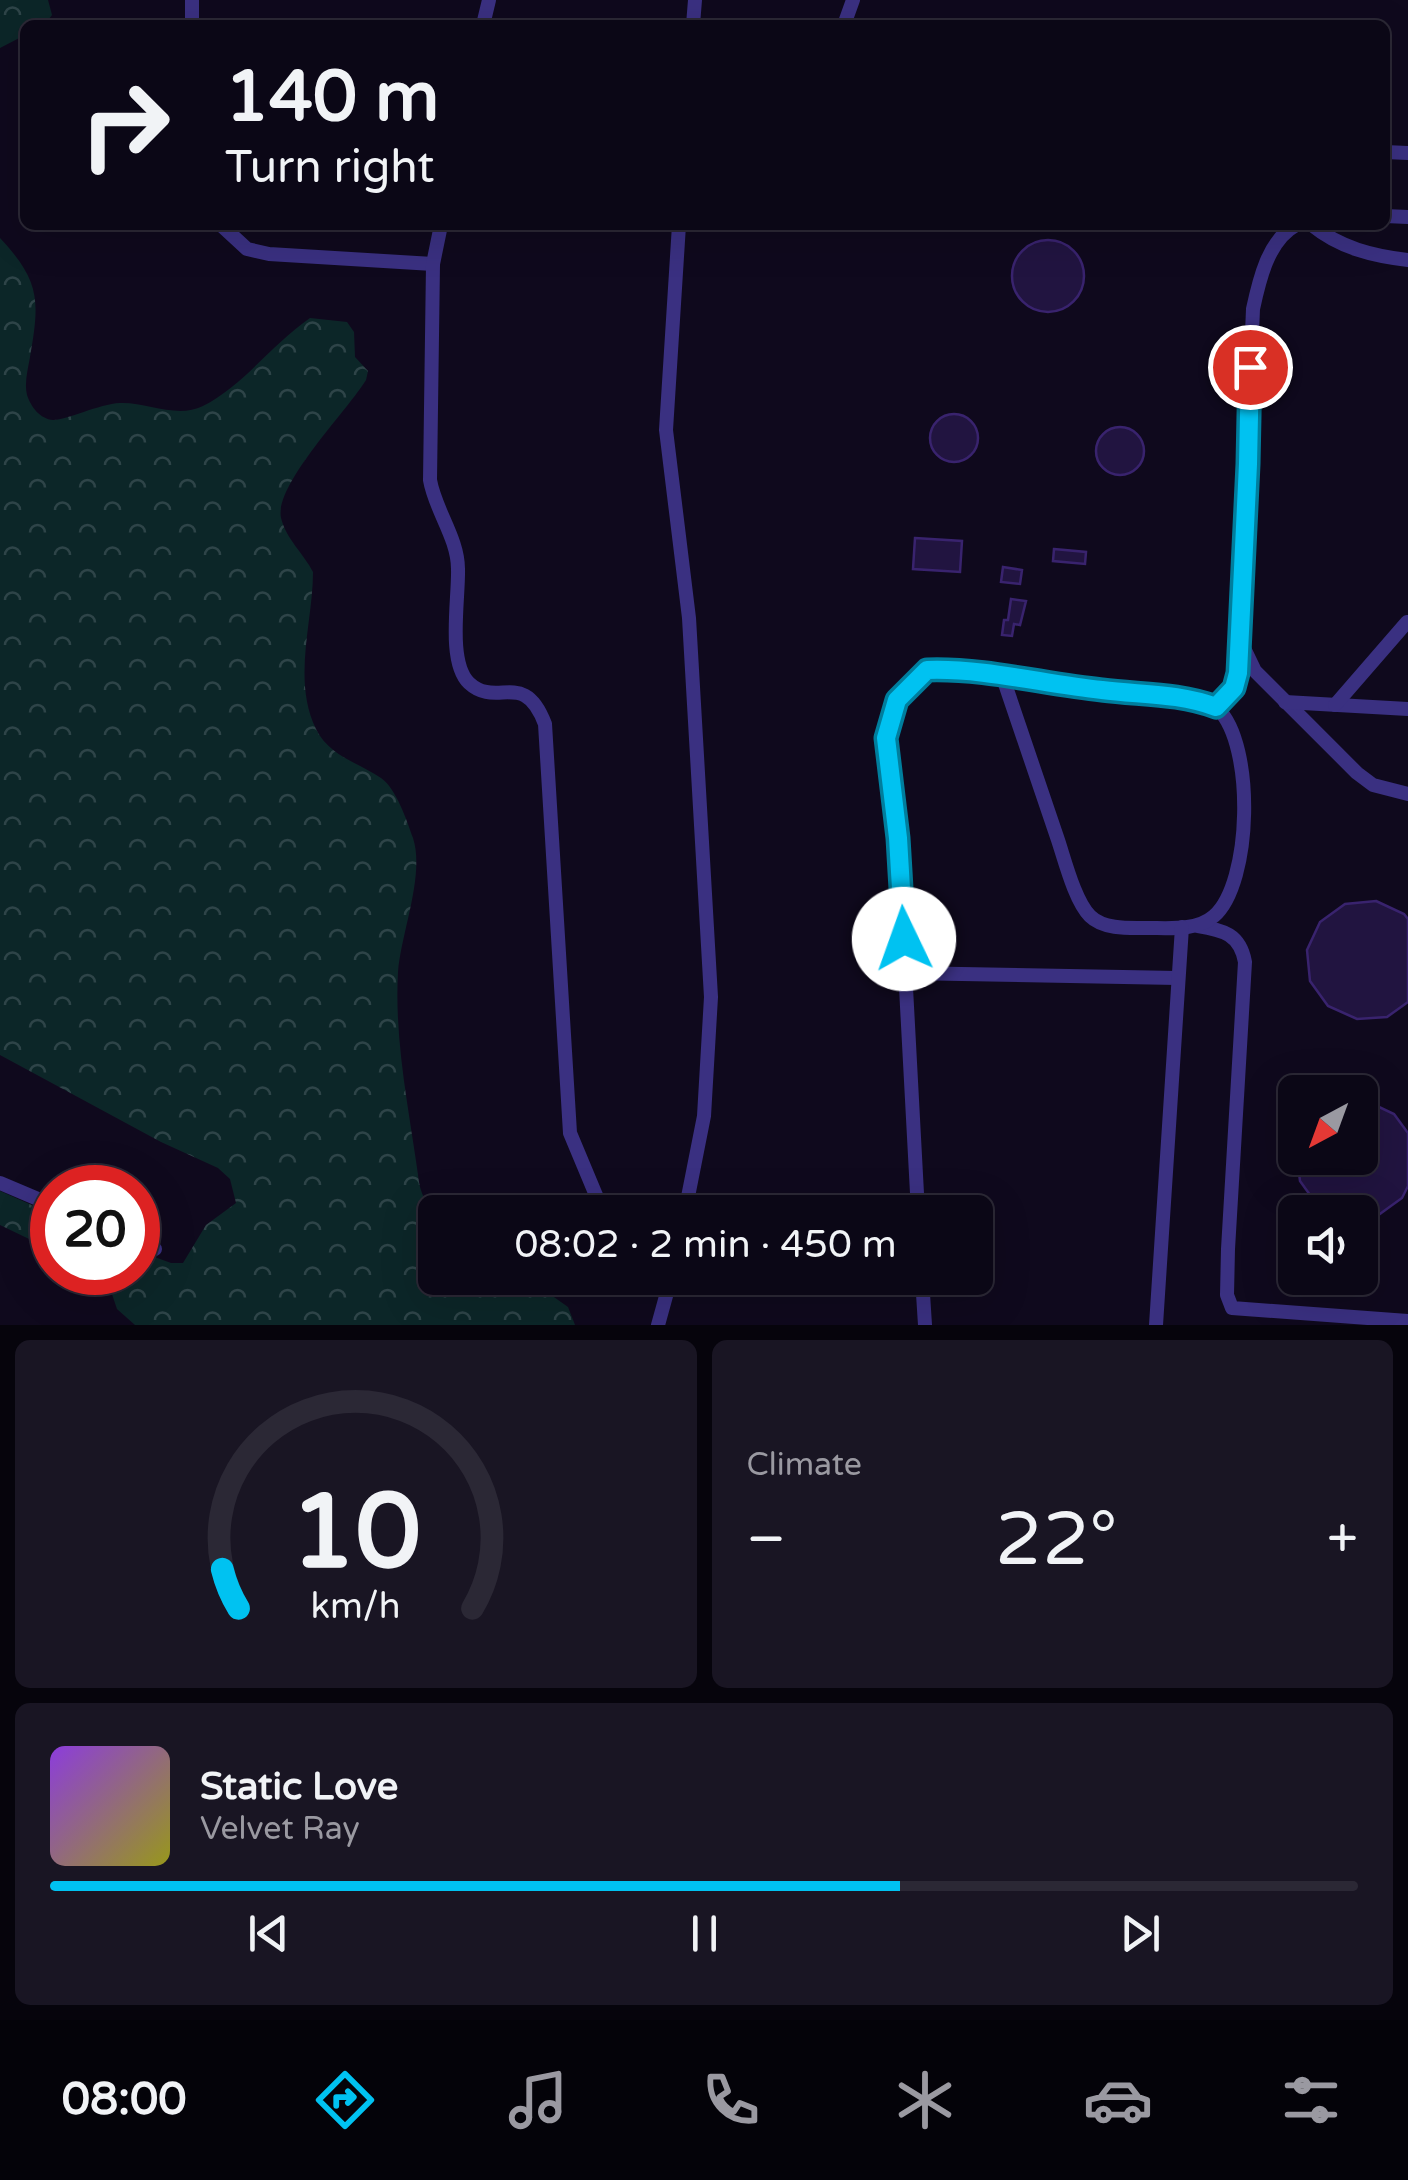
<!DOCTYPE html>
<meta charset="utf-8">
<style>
body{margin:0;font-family:"Varela Round",sans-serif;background:#191523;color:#f1f3f6;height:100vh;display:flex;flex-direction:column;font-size:38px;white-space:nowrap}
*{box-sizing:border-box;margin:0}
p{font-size:32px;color:#9a99a1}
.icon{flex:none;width:55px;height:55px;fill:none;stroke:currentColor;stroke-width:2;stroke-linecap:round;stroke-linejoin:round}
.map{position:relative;height:1325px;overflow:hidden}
.sheet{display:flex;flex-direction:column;gap:15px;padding:15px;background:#06040c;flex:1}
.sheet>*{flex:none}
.banner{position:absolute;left:20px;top:20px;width:1370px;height:210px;border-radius:15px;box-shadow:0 10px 40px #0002,0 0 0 2px #2b2835;background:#0b0716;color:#f1f3f6;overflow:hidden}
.needle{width:65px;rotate:221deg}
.tools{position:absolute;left:1278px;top:1075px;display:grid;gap:20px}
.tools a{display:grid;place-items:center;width:100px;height:100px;border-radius:15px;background:#0b0716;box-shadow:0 10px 40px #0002,0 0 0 2px #2b2835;font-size:50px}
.speed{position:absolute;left:30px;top:1165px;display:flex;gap:20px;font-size:50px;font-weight:700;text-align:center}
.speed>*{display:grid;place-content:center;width:130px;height:130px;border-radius:50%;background:#0b0716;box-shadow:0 10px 40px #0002,0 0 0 2px #2b2835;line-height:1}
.speed .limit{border:15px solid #d22;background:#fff;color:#111}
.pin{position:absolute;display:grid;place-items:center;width:85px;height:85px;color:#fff;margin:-42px;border:5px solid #fff;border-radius:50%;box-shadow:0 2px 10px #0007}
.me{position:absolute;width:110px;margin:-55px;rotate:357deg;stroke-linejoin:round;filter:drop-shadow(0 0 8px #0008)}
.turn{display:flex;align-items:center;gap:35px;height:210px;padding:0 40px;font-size:45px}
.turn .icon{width:130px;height:130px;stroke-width:2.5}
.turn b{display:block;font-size:70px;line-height:85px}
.big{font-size:75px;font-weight:600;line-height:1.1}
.sheet .card{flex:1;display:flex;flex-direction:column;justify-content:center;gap:15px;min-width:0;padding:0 35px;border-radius:15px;background:#191523}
.sheet .dial{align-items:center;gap:0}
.dial svg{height:260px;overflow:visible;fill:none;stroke:#2b2835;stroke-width:7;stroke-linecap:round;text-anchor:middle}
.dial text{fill:#f1f3f6;stroke:none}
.song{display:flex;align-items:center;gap:30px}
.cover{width:120px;height:120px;border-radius:15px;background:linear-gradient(135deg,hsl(270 70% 55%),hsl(60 70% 35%))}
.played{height:10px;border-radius:5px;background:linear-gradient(90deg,#00c2f1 65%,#2b2835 65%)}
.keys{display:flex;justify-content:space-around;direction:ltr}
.heat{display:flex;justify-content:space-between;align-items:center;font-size:55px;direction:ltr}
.sheet .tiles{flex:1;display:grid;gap:15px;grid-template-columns:1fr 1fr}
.card:last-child{grid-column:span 2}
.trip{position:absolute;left:418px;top:1195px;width:575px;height:100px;border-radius:15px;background:#0b0716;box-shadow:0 10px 40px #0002,0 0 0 2px #2b2835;font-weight:600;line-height:100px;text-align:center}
.dock{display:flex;height:160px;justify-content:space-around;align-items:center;background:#040309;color:#9a99a1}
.dock .icon{width:70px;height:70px}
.dock .selected{color:#00c2f1}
.dock b{font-size:45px;color:#f1f3f6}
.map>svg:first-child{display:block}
.forest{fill:url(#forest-crowns)}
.building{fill:#211440;stroke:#39236e;stroke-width:2.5}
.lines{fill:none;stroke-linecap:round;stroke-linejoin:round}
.minor{stroke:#3a3081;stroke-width:14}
.route-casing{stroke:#007e9d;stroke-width:25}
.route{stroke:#00c2f1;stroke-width:18}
</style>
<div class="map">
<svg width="1408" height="1325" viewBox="0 0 1408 1325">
<defs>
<pattern id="forest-crowns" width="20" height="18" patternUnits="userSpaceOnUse" patternTransform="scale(2.5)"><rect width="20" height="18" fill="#0c2628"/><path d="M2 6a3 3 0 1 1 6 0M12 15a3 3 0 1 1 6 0" fill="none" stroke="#2e4448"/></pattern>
</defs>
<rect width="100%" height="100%" fill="#0f091d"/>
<g class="forest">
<polygon points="0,0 48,0 52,15 44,25 25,25 25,35 0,48"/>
<path d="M 0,238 C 40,281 40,300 30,357 C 28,369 24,383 27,395 C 31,407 40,419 53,420 C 64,421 99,404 120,403 C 147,402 177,419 203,406 C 243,386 272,344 310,318 L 347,322 L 354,332 L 355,357 L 368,371 L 366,380 C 347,411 274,485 281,518 C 286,539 304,554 313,572 C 313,622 292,680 316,729 C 329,756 359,763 381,778 C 396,788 407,821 413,838 C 425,875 401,933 398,972 C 394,1043 410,1114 419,1182 C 421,1197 432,1210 435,1224 C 438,1241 435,1261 435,1278 L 464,1282 L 471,1278 L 527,1278 L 568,1307 L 575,1325 L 135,1325 L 117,1309 L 109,1285 L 96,1273 L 138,1272 L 138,1251 L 171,1263 L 183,1263 L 206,1225 L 236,1203 L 230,1179 L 218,1168 L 161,1142 L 0,1055 Z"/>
<polygon points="0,1191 52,1214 52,1250 0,1225"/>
</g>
<g class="building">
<circle cx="1048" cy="276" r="36"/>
<circle cx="954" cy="438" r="24"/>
<circle cx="1120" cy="451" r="24"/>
<polygon points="915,538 962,541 960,572 913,569"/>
<polygon points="1054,549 1086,552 1085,564 1053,561"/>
<polygon points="1003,567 1022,570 1020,584 1001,582"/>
<polygon points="1011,599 1026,601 1020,625 1014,624 1012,636 1002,635 1004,620 1008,620"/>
<polygon points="1376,901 1404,914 1408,919 1408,1002 1387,1017 1357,1019 1328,1006 1310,981 1307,950 1320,922 1345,904"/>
<polygon points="1360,1098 1394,1114 1408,1133 1408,1186 1402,1198 1377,1216 1360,1218 1360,1212 1332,1212 1318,1206 1300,1181 1297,1158 1360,1158"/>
</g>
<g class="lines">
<g class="minor">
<polyline points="192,25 192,0"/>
<polyline points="483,25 489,0"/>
<polyline points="693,25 695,0"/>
<polyline points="844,25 853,0"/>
<polyline points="1385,152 1408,153"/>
<polyline points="1385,216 1408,217"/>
<polyline points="221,225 247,249 269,254 433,264"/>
<path d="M 441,225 L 433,264 L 430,480 C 435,510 458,538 458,569 C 459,598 447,662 469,683 C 497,709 524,668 545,724 L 570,1133 L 603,1212"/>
<polyline points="679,225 666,430 689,618 711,997 704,1116 685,1212"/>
<path d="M 1312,225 C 1340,248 1373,256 1408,260"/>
<polyline points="1242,644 1255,671 1357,773 1373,785 1408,794"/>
<polyline points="1285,702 1408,709"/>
<polyline points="1335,705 1407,622"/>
<path d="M 1216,707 L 1234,688 L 1238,673 L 1253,309 C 1259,281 1268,240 1296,225"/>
<path d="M 1198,926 C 1223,930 1240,934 1245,962 L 1228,1249 L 1227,1295 L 1232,1308 L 1408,1321"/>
<polyline points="905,973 1177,978"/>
<polyline points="0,1183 52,1205"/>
<path d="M 918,1212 L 898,838 L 886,738 L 897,700 L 927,670 C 985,668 1042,682 1100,690 C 1130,694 1195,688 1218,709 C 1255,745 1252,883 1214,916 C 1197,931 1169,928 1148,928 C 1131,928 1104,930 1090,916 C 1075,901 1065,861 1058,840 C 1039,785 1021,730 1002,675"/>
<polyline points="138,1242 155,1249"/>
<polyline points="922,1278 925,1325"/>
<polyline points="658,1325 671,1278"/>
<polyline points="1156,1325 1182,927"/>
</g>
</g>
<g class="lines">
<defs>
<path id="route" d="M 904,939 L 898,838 L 886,738 L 897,700 L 927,670 C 986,668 1043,684 1102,690 C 1142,695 1178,693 1216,707 L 1234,688 L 1238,673 L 1248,464 L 1250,367"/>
</defs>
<use href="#route" class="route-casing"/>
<use href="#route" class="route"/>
</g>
</svg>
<div class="tools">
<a><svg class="needle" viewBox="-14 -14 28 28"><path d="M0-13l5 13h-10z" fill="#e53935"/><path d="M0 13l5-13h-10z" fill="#9a99a1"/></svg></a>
<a><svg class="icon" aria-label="sound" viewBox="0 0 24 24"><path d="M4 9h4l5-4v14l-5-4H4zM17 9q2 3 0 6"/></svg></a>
</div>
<div class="speed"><div class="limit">20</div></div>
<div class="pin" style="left:1250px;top:367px;background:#d93025"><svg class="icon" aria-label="arrive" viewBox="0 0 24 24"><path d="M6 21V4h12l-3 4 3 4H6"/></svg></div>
<svg class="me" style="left:904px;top:939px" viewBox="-20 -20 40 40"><circle r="19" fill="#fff"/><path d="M0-13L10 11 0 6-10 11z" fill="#00c2f1"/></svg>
<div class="trip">08:02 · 2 min · 450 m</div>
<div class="banner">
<div class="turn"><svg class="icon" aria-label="right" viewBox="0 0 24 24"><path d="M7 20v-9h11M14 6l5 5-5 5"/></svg><div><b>140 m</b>Turn right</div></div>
</div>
</div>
<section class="sheet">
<div class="tiles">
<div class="card dial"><svg viewBox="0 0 100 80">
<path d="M14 69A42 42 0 1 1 86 69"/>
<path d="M14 69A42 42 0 0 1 9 57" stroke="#00c2f1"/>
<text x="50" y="56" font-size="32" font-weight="700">10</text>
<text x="50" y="72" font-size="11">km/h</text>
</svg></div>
<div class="card"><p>Climate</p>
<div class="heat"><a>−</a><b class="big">22°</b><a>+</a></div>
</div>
<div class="card">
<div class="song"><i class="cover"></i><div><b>Static Love</b><p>Velvet Ray</p></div></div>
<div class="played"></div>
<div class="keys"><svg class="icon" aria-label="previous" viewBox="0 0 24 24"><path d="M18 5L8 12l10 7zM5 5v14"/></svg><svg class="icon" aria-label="pause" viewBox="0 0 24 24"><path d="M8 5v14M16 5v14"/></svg><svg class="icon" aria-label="next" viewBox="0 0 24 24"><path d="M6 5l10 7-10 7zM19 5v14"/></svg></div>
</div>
</div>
</section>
<nav class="dock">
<b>08:00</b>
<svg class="icon selected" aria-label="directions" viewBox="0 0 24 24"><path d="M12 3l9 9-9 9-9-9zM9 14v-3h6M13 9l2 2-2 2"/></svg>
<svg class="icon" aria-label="music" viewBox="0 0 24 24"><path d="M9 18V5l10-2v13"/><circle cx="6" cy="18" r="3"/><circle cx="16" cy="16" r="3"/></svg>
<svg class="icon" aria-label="phone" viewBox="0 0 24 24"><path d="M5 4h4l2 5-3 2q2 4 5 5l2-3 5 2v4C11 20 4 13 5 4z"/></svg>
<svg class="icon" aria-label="climate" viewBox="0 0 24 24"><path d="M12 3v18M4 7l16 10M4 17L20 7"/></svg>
<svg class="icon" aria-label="car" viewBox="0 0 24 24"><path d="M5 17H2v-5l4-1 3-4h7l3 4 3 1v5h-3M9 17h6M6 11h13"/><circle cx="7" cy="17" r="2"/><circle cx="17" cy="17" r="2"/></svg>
<svg class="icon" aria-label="filters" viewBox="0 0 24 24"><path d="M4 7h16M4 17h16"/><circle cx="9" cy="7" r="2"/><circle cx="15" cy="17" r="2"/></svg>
</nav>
